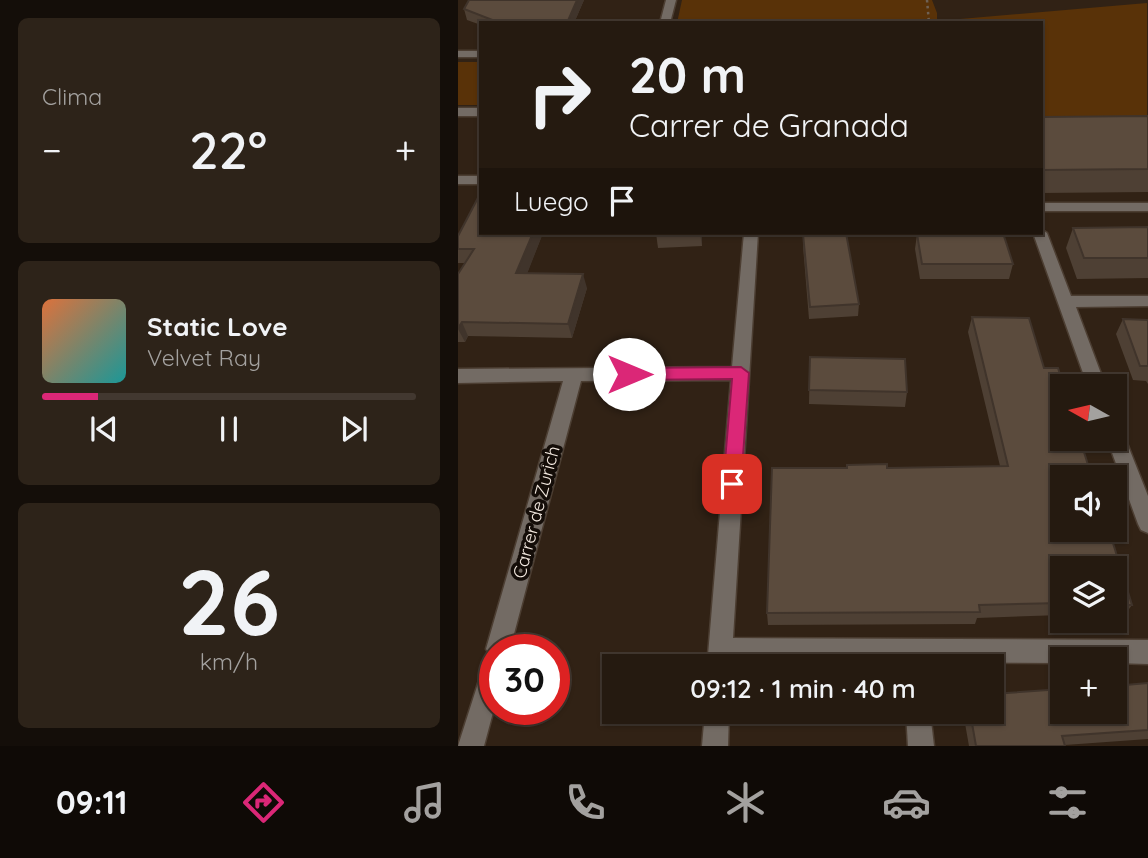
<!DOCTYPE html>
<html lang="es">
<meta charset="utf-8">
<style>
body{margin:0;font-family:Quicksand,sans-serif;background:#2d2319;color:#f1f3f6;height:100vh;display:flex;flex-direction:column;font-size:26px;white-space:nowrap}
*{box-sizing:border-box;margin:0}
p{font-size:23px;color:#a3a19f}
.icon{flex:none;width:38px;height:38px;fill:none;stroke:currentColor;stroke-width:2;stroke-linecap:round;stroke-linejoin:round}
.map{position:relative;flex:1;overflow:hidden}
.side{display:flex;flex-direction:column;gap:18px;padding:18px;background:#140e09;width:458px}
.side>*{flex:none}
.banner{position:absolute;left:21px;top:21px;width:564px;height:214px;border-radius:0px;box-shadow:0 2px 5px #0004,0 0 0 2px #423830;background:#251a10;color:#f1f3f6;overflow:hidden}
.needle{width:46px;rotate:278deg}
.fabs{position:absolute;left:592px;top:374px;display:grid;gap:14px}
.fabs a{display:grid;place-items:center;width:77px;height:77px;border-radius:0px;background:#251a10;box-shadow:0 2px 5px #0004,0 0 0 2px #423830;font-size:35px}
.speed{position:absolute;left:21px;top:634px;display:flex;gap:14px;font-size:35px;font-weight:700;text-align:center}
.speed>*{display:grid;place-content:center;width:91px;height:91px;border-radius:50%;background:#251a10;box-shadow:0 2px 5px #0004,0 0 0 2px #423830;line-height:1}
.speed .limit{border:10px solid #d22;background:#fff;color:#111}
.pin{position:absolute;display:grid;place-items:center;width:60px;height:60px;color:#fff;margin:-30px;border-radius:14px;box-shadow:0 4px 10px #0006}
.me{position:absolute;width:77px;margin:-38px;rotate:90deg;stroke-linejoin:round;filter:drop-shadow(0 0 5px #0008)}
.turn{display:flex;align-items:center;gap:24px;height:147px;padding:0 35px;font-size:32px}
.turn .icon{width:91px;height:91px;stroke-width:2.5}
.turn b{display:block;font-size:49px;line-height:60px}
.then{display:flex;align-items:center;height:66px;padding:0 35px;background:#0003;gap:14px;font-size:26px}
.big{font-size:52px;font-weight:600;line-height:1.1}
.side .widget{flex:1;display:flex;flex-direction:column;justify-content:center;gap:10px;min-width:0;padding:0 24px;border-radius:10px;background:#2d2319}
.side .dial{align-items:center;gap:0}
.dial b{font-size:91px;line-height:1}
.song{display:flex;align-items:center;gap:21px}
.cover{width:84px;height:84px;border-radius:10px;background:linear-gradient(135deg,hsl(20 70% 55%),hsl(180 70% 35%))}
.played{height:7px;border-radius:4px;background:linear-gradient(90deg,#db2777 15%,#423830 15%)}
.keys{display:flex;justify-content:space-around;direction:ltr}
.heat{display:flex;justify-content:space-between;align-items:center;font-size:38px;direction:ltr}
.trip{position:absolute;left:144px;top:654px;width:402px;height:70px;border-radius:0px;background:#251a10;box-shadow:0 2px 5px #0004,0 0 0 2px #423830;font-weight:600;line-height:70px;text-align:center}
.dock{display:flex;height:112px;justify-content:space-around;align-items:center;background:#0f0a06;color:#a3a19f}
.dock .icon{width:49px;height:49px}
.dock .current{color:#db2777}
.dock b{font-size:32px;color:#f1f3f6}
main{display:flex;flex:1;min-height:0}
.map>svg:first-child{display:block}
.green{fill:#593208}
.lines{fill:none;stroke-linecap:round;stroke-linejoin:round}
.minor-casing{stroke:#4c3e32;stroke-width:3}
.path{stroke:#6e6155;stroke-width:2.5;stroke-dasharray:2.5 3.5;stroke-linecap:butt}
.minor{fill:#736b64;fill-rule:evenodd}
.wall{fill:#4e4034}
.shaded-wall{fill:#40342b}
.building{fill:#5b4b3d;stroke:#40342b;stroke-width:2}
.route{fill:#db2777;stroke:#8e194d;stroke-width:2}
.labels{text-anchor:middle;dominant-baseline:central;stroke-width:7;stroke-linejoin:round;paint-order:stroke}
.street-label{font-size:18px;fill:#f5ebe2;stroke:#140d08}
</style>
<main>
<section class="side">
<div class="widget"><p>Clima</p>
<div class="heat"><a>−</a><b class="big">22°</b><a>+</a></div>
</div>
<div class="widget">
<div class="song"><i class="cover"></i><div><b>Static Love</b><p>Velvet Ray</p></div></div>
<div class="played"></div>
<div class="keys"><svg class="icon" aria-label="previous" viewBox="0 0 24 24"><path d="M18 5L8 12l10 7zM5 5v14"/></svg><svg class="icon" aria-label="pause" viewBox="0 0 24 24"><path d="M8 5v14M16 5v14"/></svg><svg class="icon" aria-label="next" viewBox="0 0 24 24"><path d="M6 5l10 7-10 7zM19 5v14"/></svg></div>
</div>
<div class="widget dial"><b>26</b><p>km/h</p></div>
</section>
<div class="map">
<svg width="690" height="746" viewBox="0 0 690 746">
<rect width="100%" height="100%" fill="#312215"/>
<g class="green">
<polygon points="224,0 474,0 479,13 479,21 689,3 689,122 583,124 583,23 219,23"/>
<rect x="0" y="62" width="23" height="43"/>
</g>
<g class="lines">
<defs>
<g id="minor">
<polygon points="208,0 218,0 212,23 202,23"/>
<rect x="0" y="51" width="23" height="6"/>
<rect x="0" y="108" width="23" height="8"/>
<rect x="0" y="176" width="23" height="8"/>
<rect x="583" y="203" width="107" height="8"/>
<polygon points="583,229 589,233 613,296 690,296 690,306 618,307 648,387 630,387 575,233 583,233"/>
<polygon points="286,233 300,233 275,638 690,640 690,664 656,663 656,660 604,660 604,663 273,661 273,667 249,667 273,380 123,381 52,649 37,649 37,705 26,746 0,746 30,652 28,649 105,381 0,383 0,369 274,367"/>
<polygon points="656,426 663,428 665,433 690,496 690,533 683,530 680,524 649,439 656,439"/>
<polygon points="247,712 271,712 270,746 244,746"/>
<polygon points="448,712 472,712 476,746 450,746"/>
</g>
</defs>
<use href="#minor" class="minor-casing"/>
<polyline class="path" points="469,0 471,23"/>
<use href="#minor" class="minor"/>
</g>
<g class="wall">
<polygon points="11,0 126,0 116,23 23,23 23,25 9,20 6,9"/>
<polygon points="690,116 690,192 583,193 583,117"/>
<polygon points="690,227 690,278 619,279 608,248 615,228"/>
<polygon points="23,233 85,233 69,273 129,288 114,338 10,336 7,342 0,342 0,274 7,263 0,263 0,236"/>
<polygon points="198,233 244,233 244,246 200,248"/>
<polygon points="345,234 401,304 400,316 351,319 345,246"/>
<polygon points="459,234 555,264 551,279 462,279 457,249"/>
<polygon points="514,317 586,368 674,605 665,617 656,617 656,569 604,569 604,615 519,618 517,624 310,625 309,613 429,468 542,466 510,332"/>
<polygon points="665,319 690,320 690,384 688,381 675,380 658,334"/>
<polygon points="352,357 449,392 447,407 351,404"/>
<polygon points="690,683 690,739 607,745 607,746 511,746 505,712 534,712"/>
</g>
<g class="shaded-wall">
<polygon points="119,0 126,0 116,23 109,23"/>
<polygon points="75,233 85,233 64,287 58,273"/>
<polygon points="242,233 244,233 244,246"/>
<polygon points="125,274 129,288 114,338 110,324"/>
<polygon points="4,322 10,336 7,342 0,329"/>
</g>
<g class="building">
<polygon points="11,0 119,0 109,23 42,23 6,9"/>
<polygon points="690,116 690,169 583,170 583,117"/>
<polygon points="23,192 23,233 75,233 58,273 125,274 110,324 4,322 0,328 0,274 16,249 0,249 0,236"/>
<polygon points="690,227 690,258 626,258 615,228"/>
<polygon points="388,233 401,304 352,307 345,234"/>
<polygon points="545,233 555,264 464,264 459,234"/>
<polygon points="514,317 571,318 586,368 600,368 606,387 604,387 604,439 622,439 634,478 604,478 604,530 651,530 674,605 656,605 656,569 604,569 604,603 521,605 522,612 309,613 314,468 389,468 389,465 429,464 429,468 550,466"/>
<polygon points="665,319 690,320 690,366 682,366"/>
<polygon points="352,357 447,359 449,392 351,390"/>
<polygon points="690,683 690,730 604,736 607,746 518,746 512,712 534,712 534,694 604,689 604,712 656,712 656,686"/>
</g>
<polygon class="route" points="283,367 291,373 283,484 281,489 274,491 268,489 265,484 274,379 171,380 163,374 171,368"/>
<g class="labels">
<g class="street-label">
<text transform="translate(78 512) rotate(-75)">Carrer de Zurich</text>
</g>
</g>
</svg>
<div class="fabs">
<a><svg class="needle" viewBox="-14 -14 28 28"><path d="M0-13l5 13h-10z" fill="#e53935"/><path d="M0 13l5-13h-10z" fill="#a3a19f"/></svg></a>
<a><svg class="icon" aria-label="sound" viewBox="0 0 24 24"><path d="M4 9h4l5-4v14l-5-4H4zM17 9q2 3 0 6"/></svg></a>
<a><svg class="icon" aria-label="layers" viewBox="0 0 24 24"><path d="M12 4l9 5-9 5-9-5zM3 14l9 5 9-5"/></svg></a>
<a>+</a>
</div>
<div class="speed"><div class="limit">30</div></div>
<div class="pin" style="left:274px;top:484px;background:#d93025"><svg class="icon" aria-label="arrive" viewBox="0 0 24 24"><path d="M6 21V4h12l-3 4 3 4H6"/></svg></div>
<svg class="me" style="left:171px;top:374px" viewBox="-20 -20 40 40"><circle r="19" fill="#fff"/><path d="M0-13L10 11 0 6-10 11z" fill="#db2777"/></svg>
<div class="trip">09:12 · 1 min · 40 m</div>
<div class="banner">
<div class="turn"><svg class="icon" aria-label="right" viewBox="0 0 24 24"><path d="M7 20v-9h11M14 6l5 5-5 5"/></svg><div><b>20 m</b>Carrer de Granada</div></div>
<div class="then">Luego<svg class="icon" aria-label="arrive" viewBox="0 0 24 24"><path d="M6 21V4h12l-3 4 3 4H6"/></svg></div>
</div>
</div>
</main>
<nav class="dock">
<b>09:11</b>
<svg class="icon current" aria-label="directions" viewBox="0 0 24 24"><path d="M12 3l9 9-9 9-9-9zM9 14v-3h6M13 9l2 2-2 2"/></svg>
<svg class="icon" aria-label="music" viewBox="0 0 24 24"><path d="M9 18V5l10-2v13"/><circle cx="6" cy="18" r="3"/><circle cx="16" cy="16" r="3"/></svg>
<svg class="icon" aria-label="phone" viewBox="0 0 24 24"><path d="M5 4h4l2 5-3 2q2 4 5 5l2-3 5 2v4C11 20 4 13 5 4z"/></svg>
<svg class="icon" aria-label="climate" viewBox="0 0 24 24"><path d="M12 3v18M4 7l16 10M4 17L20 7"/></svg>
<svg class="icon" aria-label="car" viewBox="0 0 24 24"><path d="M5 17H2v-5l4-1 3-4h7l3 4 3 1v5h-3M9 17h6M6 11h13"/><circle cx="7" cy="17" r="2"/><circle cx="17" cy="17" r="2"/></svg>
<svg class="icon" aria-label="filters" viewBox="0 0 24 24"><path d="M4 7h16M4 17h16"/><circle cx="9" cy="7" r="2"/><circle cx="15" cy="17" r="2"/></svg>
</nav>
